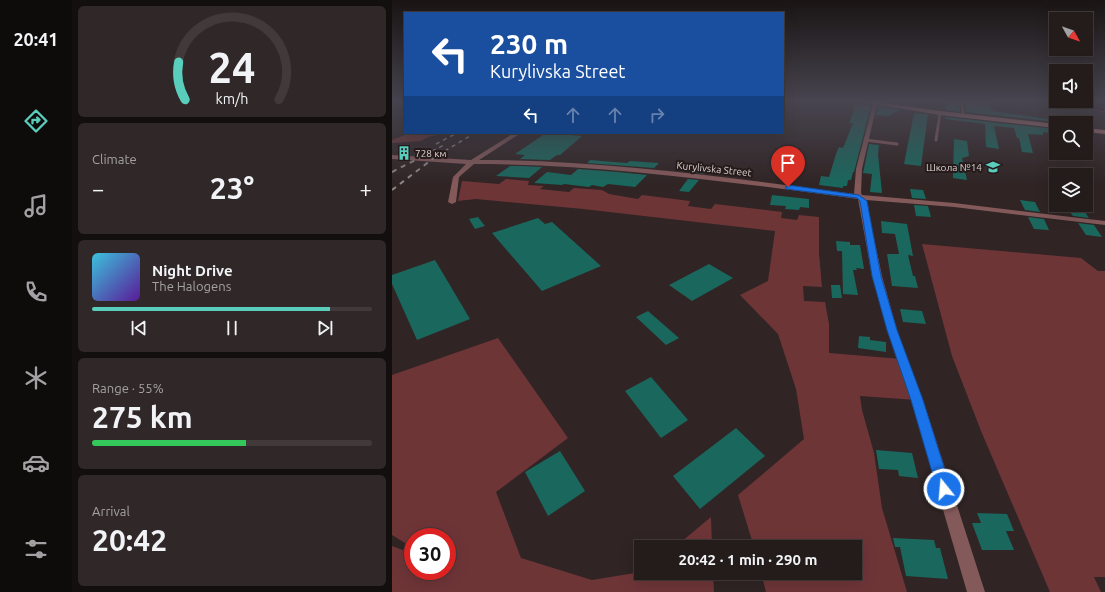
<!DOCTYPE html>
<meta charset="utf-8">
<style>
body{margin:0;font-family:Ubuntu,sans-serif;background:#302828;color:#f1f3f6;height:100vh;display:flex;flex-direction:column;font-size:15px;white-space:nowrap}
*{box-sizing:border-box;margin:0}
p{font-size:13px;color:#a3a1a3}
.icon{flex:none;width:22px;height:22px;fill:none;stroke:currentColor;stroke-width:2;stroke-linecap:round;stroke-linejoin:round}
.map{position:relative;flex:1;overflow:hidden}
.drawer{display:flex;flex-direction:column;gap:6px;padding:6px;background:#140f0f;width:320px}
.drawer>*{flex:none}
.hud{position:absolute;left:12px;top:12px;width:380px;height:122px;border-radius:0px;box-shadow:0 4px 16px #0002,0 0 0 1px #41393a;background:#1a4fa0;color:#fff;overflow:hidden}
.needle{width:26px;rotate:130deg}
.fabs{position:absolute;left:657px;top:12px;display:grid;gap:8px}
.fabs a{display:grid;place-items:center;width:44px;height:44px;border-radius:0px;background:#241b1b;box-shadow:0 4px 16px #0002,0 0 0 1px #41393a;font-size:20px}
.speed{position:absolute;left:12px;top:528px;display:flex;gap:8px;font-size:20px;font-weight:700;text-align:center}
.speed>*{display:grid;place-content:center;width:52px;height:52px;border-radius:50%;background:#241b1b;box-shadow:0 4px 16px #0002,0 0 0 1px #41393a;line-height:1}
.speed .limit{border:6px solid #d22;background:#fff;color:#111}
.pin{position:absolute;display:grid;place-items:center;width:34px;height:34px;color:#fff;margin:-41px -17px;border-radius:50% 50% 50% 0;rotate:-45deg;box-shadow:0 0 4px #0007}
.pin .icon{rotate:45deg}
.me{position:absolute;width:44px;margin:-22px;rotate:343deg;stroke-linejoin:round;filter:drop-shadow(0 0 3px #0008)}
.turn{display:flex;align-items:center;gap:14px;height:84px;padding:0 20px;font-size:18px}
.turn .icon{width:52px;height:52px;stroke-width:2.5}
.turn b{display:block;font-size:28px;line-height:34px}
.lanes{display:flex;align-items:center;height:38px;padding:0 20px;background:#0003;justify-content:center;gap:20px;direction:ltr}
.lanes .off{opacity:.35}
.big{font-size:30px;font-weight:600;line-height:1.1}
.drawer .card{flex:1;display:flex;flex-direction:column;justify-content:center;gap:6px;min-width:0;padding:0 14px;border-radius:6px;background:#302828}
.drawer .dial{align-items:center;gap:0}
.dial svg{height:104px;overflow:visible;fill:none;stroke:#41393a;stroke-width:7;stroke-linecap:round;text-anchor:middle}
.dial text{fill:#f1f3f6;stroke:none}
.song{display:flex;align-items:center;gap:12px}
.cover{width:48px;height:48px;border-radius:6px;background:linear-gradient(135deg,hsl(190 70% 55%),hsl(270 70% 35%))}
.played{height:4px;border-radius:2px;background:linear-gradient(90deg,#5acebd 85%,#41393a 85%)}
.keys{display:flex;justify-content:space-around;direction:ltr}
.heat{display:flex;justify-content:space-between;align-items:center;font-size:22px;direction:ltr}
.charge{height:6px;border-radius:3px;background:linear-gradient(90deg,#34c759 55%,#41393a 0)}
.trip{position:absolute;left:242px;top:540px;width:228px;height:40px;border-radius:0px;background:#241b1b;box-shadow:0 4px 16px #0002,0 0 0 1px #41393a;font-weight:600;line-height:40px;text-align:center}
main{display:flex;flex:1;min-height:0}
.dock{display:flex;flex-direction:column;width:72px;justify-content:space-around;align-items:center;background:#0e0b0b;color:#a3a1a3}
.dock .icon{width:28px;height:28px}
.dock .selected{color:#5acebd}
.dock b{font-size:18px;color:#f1f3f6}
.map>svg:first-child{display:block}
.green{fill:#6e3537}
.water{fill:#250002;stroke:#5c4041}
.building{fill:#1a675d}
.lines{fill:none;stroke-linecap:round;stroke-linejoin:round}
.lane{stroke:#83595a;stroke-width:3}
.street{fill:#83595a;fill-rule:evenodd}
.secondary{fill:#b77476;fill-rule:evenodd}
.rail-far1{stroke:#8f8686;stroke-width:1.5;stroke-dasharray:4 4;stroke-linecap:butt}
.rail{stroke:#8f8686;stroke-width:2;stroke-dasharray:5 5;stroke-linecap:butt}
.route{fill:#1a73e8;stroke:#114b97}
.labels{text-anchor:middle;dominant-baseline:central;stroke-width:4;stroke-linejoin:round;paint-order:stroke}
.far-poi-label{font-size:10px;fill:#ddd5d5;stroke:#261a1a;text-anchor:start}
.far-street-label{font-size:10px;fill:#ddd5d5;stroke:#261a1a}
</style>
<main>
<nav class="dock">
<b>20:41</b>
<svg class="icon selected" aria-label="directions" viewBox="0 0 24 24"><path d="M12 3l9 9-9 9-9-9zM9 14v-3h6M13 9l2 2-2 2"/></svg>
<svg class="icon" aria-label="music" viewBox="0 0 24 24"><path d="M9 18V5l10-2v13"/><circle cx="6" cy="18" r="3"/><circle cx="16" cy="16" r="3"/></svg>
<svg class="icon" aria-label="phone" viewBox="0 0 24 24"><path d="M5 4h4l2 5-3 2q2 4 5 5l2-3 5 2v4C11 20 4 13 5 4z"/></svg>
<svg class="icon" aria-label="climate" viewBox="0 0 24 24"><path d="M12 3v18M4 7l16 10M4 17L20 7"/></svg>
<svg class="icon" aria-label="car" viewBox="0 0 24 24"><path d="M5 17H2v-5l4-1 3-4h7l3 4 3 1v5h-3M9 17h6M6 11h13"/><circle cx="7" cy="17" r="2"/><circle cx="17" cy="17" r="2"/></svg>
<svg class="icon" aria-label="filters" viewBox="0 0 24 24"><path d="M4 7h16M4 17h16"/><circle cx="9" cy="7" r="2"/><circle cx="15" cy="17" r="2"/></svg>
</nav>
<section class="drawer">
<div class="card dial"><svg viewBox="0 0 100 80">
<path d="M14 69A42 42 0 1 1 86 69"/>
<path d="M14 69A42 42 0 0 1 9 40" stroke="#5acebd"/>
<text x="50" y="56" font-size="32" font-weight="700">24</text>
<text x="50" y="72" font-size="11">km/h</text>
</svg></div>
<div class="card"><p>Climate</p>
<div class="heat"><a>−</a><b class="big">23°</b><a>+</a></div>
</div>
<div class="card">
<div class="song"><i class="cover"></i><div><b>Night Drive</b><p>The Halogens</p></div></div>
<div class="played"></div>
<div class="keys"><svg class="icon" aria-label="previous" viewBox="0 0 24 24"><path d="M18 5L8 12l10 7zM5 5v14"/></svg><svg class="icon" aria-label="pause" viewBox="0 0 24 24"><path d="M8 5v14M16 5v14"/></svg><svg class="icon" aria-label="next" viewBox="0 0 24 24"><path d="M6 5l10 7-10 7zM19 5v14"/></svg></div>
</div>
<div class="card"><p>Range · 55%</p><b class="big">275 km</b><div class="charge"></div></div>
<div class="card"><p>Arrival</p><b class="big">20:42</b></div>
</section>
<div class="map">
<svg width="713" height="592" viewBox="0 0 713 592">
<rect width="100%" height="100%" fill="#302424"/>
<g class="green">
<polygon points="18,133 48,133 49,134 36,137 29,141 0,143 0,140"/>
<polygon points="114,179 137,181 136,185 152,186 148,189 177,192 182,188 210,190 217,194 246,199 250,195 298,201 296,206 319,209 323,204 390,212 389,218 405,220 407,215 427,217 427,253 430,287 411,286 412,301 433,302 437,324 437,353 510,359 525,400 468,396 470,410 482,453 490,508 515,592 374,592 369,573 463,573 463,547 362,547 346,495 412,439 404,389 386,334 348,295 376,281 383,231 191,209 84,199 66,201 70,181 107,184"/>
<polygon points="530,244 689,258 706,271 713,271 713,577 702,577 709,592 658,592 589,431 560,356"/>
<polygon points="106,338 176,438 104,492 129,558 200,580 249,572 321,573 322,592 0,592 0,546 21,554 21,571 55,571 55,537 21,537 21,548 0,535 0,375"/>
<polygon points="319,517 320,547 283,547"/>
</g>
<polygon class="water" points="664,101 713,102 713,112"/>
<g class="building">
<polygon points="554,101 567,101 568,112 554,110"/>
<polygon points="573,101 589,101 588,106 592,106 591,103 597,102 600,111 664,120 664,122 574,112"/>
<polygon points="464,104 479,106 462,172 461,172 459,180 456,180 455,186 451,186 451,188 427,185 429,176 437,177 444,154 447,147 451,148 461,123 457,123"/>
<polygon points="486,106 508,110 496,116 484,115"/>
<polygon points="522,113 536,114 529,166 512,164"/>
<polygon points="553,117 664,129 664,134 651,132 651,135 636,134 641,153 630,152 627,138 625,138 622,128 602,126 607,149 594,147 593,124 553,119"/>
<polygon points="154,133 190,136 168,155 165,155 158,160 128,159 133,155 123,154"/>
<polygon points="562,139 575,141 577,156 570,158 575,180 561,178"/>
<polygon points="477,144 487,145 486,154 490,193 478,192 480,174 471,173"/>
<polygon points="198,160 235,163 238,161 267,163 262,168 195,163"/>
<polygon points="118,166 130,166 150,167 137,178 104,176"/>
<polygon points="306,166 318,167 312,174 301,172"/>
<polygon points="186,169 226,172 255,175 243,187 216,184 211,187 200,185 197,187 172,184 170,185 142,183 155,172 179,175"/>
<polygon points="296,179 307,180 297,192 287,191"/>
<polygon points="518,189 531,190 534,199 520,198"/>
<polygon points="380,195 417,199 417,208 408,207 407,210 393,209 394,206 378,205"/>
<polygon points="628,200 643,202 648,212 633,210"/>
<polygon points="522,205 536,206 539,217 524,216"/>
<polygon points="674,207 690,208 697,218 681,216"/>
<polygon points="86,217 93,226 83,229 77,219"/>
<polygon points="636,217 652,219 657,230 642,229"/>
<polygon points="146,218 153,224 160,222 209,266 150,291 100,233"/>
<polygon points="489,221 515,224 521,256 516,255 521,276 523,276 526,288 500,286 495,254 507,254 503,234 490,233"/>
<polygon points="686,223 702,225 710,237 694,235"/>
<polygon points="444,241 458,242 458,245 468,245 472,269 464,268 465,270 461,270 466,295 451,294 450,251 445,251"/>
<polygon points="43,260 78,319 25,340 0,284 0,275"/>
<polygon points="317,264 341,278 300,301 277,285"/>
<polygon points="439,285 448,285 450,298 440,298"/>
<polygon points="508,309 530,311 534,324 511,322"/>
<polygon points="256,311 287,338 274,345 244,317"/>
<polygon points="467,336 478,337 478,340 494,342 494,352 466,348"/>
<polygon points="259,377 296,420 269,438 233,391"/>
<polygon points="344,428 373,456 308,509 281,476"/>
<polygon points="484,450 520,453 526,478 507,476 506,470 487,469"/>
<polygon points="168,451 193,491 156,516 133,472"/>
<polygon points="585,513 615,514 622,531 614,531 622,550 590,550 580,523 589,523"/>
<polygon points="501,538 542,540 544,548 548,548 556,579 514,576 508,547 503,547"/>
</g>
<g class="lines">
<g class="lane">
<polyline points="570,101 571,115"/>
<polyline points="473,140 505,144"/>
<polyline points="544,140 548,113"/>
</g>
<path class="street" d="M 483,103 L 485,104 L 470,169 L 469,193 L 470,195 L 562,203 L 713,221 L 713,225 L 562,207 L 474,200 L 490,276 L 505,330 L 531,400 L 593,592 L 575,592 L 519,400 L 495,330 L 480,276 L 466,199 C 339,182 210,164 82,164 L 67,177 L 64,202 L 60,204 L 56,202 L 61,177 L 74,164 L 0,159 L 0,155 L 79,160 L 122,133 L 129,133 L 87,160 C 213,160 338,178 462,194 L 464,169 L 481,104 Z"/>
<g class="secondary">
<polygon points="463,101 476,101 548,111 664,124 664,128 548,115"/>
<polygon points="694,128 713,130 713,134 694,132"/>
</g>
<g class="rail-far1">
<polyline points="44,144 65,133"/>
<polyline points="33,155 52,145"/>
<polyline points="46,155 83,133"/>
</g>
<g class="rail">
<polyline points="0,172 35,154"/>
<polyline points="0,190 47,154"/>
</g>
</g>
<linearGradient id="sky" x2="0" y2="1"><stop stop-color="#1a1414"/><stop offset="0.55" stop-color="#484550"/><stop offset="1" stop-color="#484550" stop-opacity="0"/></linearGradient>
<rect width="713" height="184" fill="url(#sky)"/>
<polygon class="route" points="396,185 467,195 475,201 489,276 505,330 531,400 559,489 557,493 552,495 547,493 545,489 519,400 495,330 480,276 468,201 465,198 394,189 394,186"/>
<defs>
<symbol id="building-bare" viewBox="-9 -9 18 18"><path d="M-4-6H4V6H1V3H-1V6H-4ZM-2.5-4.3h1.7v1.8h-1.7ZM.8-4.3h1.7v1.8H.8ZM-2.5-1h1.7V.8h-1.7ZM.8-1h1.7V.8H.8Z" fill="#5acebd" stroke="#261a1a" stroke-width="2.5" paint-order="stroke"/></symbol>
<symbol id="school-bare" viewBox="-9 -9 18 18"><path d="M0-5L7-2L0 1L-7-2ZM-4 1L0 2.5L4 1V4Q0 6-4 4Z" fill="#5acebd" stroke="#261a1a" stroke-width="2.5" paint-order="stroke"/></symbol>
</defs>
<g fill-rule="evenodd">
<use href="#building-bare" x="2" y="143" width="20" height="20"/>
<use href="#school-bare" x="591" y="157" width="20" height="20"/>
</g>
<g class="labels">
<g class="far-poi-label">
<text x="23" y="153">728 км</text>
<text x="590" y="167" text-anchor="end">Школа №14</text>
</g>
<g class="far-street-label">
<text transform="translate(322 169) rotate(6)">Kurylivska Street</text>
</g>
</g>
</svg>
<div class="fabs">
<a><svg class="needle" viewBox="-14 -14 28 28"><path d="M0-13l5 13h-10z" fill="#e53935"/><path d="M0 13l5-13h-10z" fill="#a3a1a3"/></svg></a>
<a><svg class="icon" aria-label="sound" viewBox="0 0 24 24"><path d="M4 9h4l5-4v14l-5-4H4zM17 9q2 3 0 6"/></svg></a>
<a><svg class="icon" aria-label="search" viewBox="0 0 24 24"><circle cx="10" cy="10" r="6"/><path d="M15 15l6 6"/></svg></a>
<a><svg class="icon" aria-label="layers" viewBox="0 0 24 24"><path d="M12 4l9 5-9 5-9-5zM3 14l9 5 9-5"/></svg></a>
</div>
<div class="speed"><div class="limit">30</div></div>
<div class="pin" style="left:396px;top:187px;background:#d93025"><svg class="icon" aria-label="arrive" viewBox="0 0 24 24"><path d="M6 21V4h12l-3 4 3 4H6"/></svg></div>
<svg class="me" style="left:552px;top:489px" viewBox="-20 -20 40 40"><circle r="17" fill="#1a73e8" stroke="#fff" stroke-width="3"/><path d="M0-11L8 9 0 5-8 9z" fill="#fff"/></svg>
<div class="trip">20:42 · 1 min · 290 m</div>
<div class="hud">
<div class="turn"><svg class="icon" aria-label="left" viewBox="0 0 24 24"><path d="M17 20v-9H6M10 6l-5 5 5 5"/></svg><div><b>230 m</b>Kurylivska Street</div></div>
<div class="lanes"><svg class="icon" aria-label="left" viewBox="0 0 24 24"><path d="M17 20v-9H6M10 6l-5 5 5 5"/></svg><svg class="icon off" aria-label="ahead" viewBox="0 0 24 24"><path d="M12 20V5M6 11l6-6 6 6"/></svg><svg class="icon off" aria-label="ahead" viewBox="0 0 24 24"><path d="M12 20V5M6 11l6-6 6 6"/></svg><svg class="icon off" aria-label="right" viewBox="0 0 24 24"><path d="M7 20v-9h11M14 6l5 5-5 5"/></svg></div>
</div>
</div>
</main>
